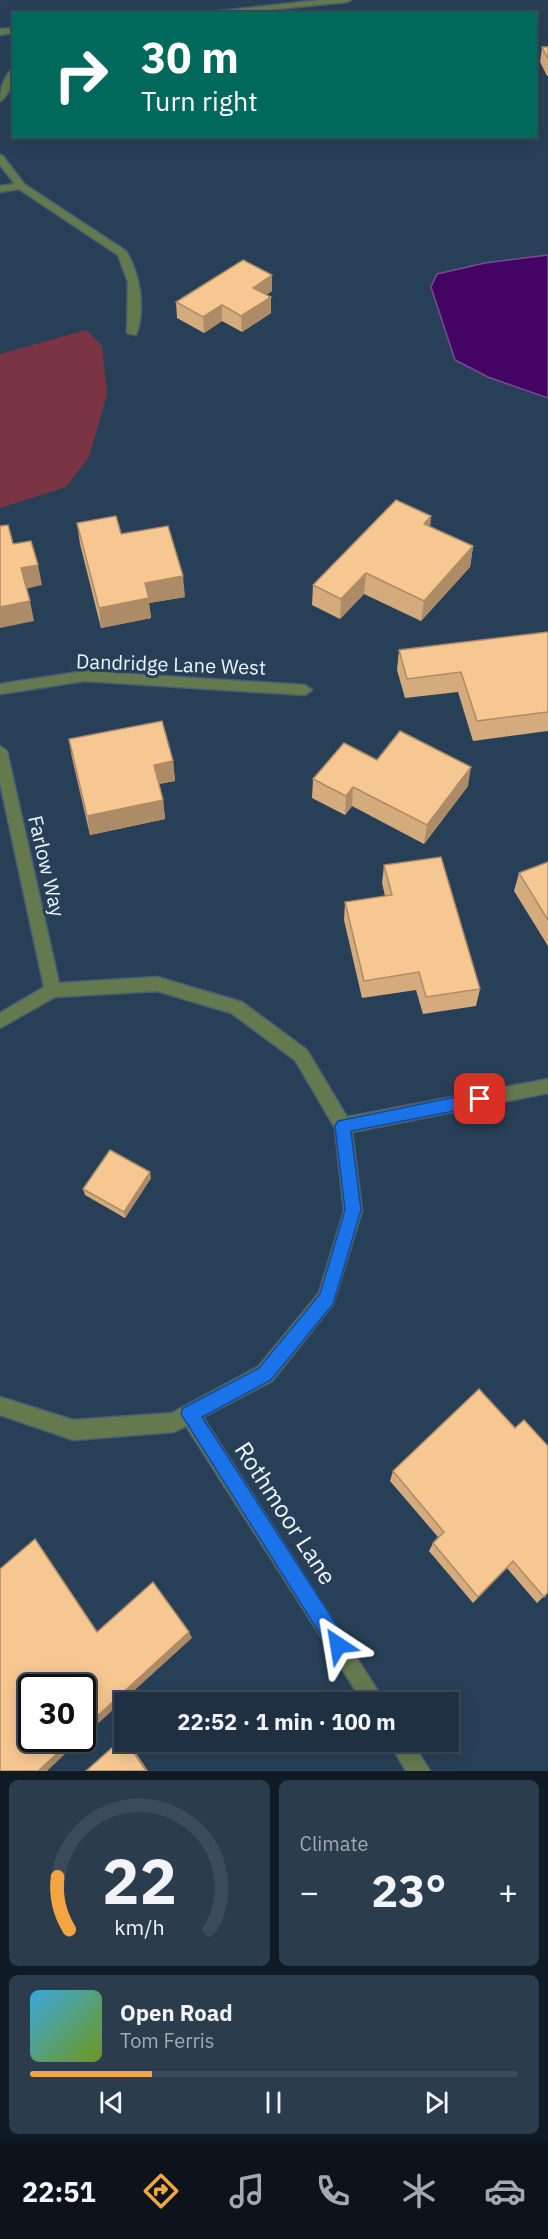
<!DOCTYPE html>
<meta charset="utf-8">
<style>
body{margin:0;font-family:"IBM Plex Sans",sans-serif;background:#2b3c4c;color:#f1f3f6;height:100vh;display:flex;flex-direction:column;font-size:22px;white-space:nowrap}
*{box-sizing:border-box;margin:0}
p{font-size:20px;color:#a1a9b1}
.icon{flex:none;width:33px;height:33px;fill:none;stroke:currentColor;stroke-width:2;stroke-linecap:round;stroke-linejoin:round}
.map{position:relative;height:1771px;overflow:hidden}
.details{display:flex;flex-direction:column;gap:9px;padding:9px;background:#101a24;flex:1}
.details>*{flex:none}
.guide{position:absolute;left:12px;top:12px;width:525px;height:126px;border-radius:0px;box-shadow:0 3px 15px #0003,0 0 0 2px #3c4b5a;background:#00695c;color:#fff;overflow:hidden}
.speed{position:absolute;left:18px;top:1674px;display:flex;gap:12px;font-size:30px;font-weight:700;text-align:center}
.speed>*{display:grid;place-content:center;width:78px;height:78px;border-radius:50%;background:#1e3041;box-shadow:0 3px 15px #0003,0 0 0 2px #3c4b5a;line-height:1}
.speed .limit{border:3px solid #111;border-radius:9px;background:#fff;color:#111}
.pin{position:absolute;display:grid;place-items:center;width:51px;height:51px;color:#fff;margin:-26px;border-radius:12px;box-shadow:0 3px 9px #0006}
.me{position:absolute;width:66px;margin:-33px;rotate:327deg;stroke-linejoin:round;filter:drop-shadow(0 0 4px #0008)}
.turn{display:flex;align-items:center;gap:21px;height:126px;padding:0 30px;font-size:27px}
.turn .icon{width:78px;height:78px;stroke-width:2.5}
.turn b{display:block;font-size:42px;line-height:51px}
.big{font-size:45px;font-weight:800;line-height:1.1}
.details .widget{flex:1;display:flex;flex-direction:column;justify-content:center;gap:9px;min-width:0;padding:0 21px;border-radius:9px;background:#2b3c4c}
.details .dial{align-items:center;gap:0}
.dial svg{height:156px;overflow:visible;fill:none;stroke:#3c4b5a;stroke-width:7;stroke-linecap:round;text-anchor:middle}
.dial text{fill:#f1f3f6;stroke:none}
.song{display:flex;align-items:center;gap:18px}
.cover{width:72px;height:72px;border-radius:9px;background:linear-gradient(135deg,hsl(200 70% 55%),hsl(80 70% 35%))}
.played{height:6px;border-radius:3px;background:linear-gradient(90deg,#f3a542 25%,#3c4b5a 25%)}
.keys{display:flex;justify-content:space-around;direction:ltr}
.heat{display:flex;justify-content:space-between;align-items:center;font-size:33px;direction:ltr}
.details .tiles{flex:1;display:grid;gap:9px;grid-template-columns:1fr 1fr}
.widget:last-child{grid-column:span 2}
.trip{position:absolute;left:114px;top:1692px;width:345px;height:60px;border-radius:0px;background:#1e3041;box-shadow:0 3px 15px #0003,0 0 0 2px #3c4b5a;font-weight:800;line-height:60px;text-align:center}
.dock{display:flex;height:96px;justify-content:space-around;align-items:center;background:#0c131a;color:#a1a9b1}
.dock .icon{width:42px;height:42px}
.dock .selected{color:#f3a542}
.dock b{font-size:27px;color:#f1f3f6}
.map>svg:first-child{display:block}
.green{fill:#7b3443}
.water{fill:#430464;stroke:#764c92;stroke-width:1.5}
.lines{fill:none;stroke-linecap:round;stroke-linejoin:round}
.lane-casing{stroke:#485d72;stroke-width:3}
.street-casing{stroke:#485d72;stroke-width:3}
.lane{fill:#65794f;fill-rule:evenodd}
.street{fill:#65794f;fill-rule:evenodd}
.wall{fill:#d4ab7d}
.shaded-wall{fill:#ad8b66}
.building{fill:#f7c791;stroke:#ad8b66;stroke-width:1.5}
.route{fill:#1a73e8;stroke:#114b97;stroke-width:1.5}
.labels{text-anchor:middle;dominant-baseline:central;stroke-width:6;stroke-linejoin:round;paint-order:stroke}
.street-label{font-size:20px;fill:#edf5fe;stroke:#284057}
.near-street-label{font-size:24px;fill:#edf5fe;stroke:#284057}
</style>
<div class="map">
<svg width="548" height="1771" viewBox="0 0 548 1771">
<rect width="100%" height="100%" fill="#284057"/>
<polygon class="green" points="86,330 102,346 107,394 89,457 66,487 0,508 0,354"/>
<polygon class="water" points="548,255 548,398 488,377 455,360 431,287 437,274 485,263"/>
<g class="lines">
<defs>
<g id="lane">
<path d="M 14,68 C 14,80 10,95 0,101 C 0,89 4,75 14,68 Z"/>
<path d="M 0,155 L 3,156 L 24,184 L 126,251 C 140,274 146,309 136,335 L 127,333 L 128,282 L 118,255 L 19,189 L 0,192 L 0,186 L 15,184 L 0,165 Z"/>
</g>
<g id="street">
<polygon points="320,0 351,0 347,2 229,14 193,14"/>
<polygon points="14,28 14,33 0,35 0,29"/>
<polygon points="85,671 305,685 312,690 305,695 85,681 0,694 0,684"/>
<polygon points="0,746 7,751 59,983 157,977 242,1002 307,1050 347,1117 548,1079 548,1093 352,1132 362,1211 333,1304 272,1381 203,1417 385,1702 363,1702 186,1426 174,1432 73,1440 0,1415 0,1397 73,1420 172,1413 258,1367 319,1293 344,1211 335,1128 295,1060 231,1013 157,991 55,997 0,1028 0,1013 44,987 0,783"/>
<polygon points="389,1742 412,1742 430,1771 406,1771"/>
</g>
</defs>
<use href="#lane" class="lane-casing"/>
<use href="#street" class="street-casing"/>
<use href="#lane" class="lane"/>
<use href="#street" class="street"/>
</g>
<g class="wall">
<polygon points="542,47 548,47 548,75 547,76 540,62"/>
<polygon points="272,291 266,295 271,313 242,332 222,321 204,333 177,318 176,302"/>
<polygon points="431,516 430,527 473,546 470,567 421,621 364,594 340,619 312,605 313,585"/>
<polygon points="77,523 121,534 185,597 149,603 151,618 101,628 80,544"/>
<polygon points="548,632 548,731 473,741 458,692 405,698 397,670 399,650"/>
<polygon points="69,739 173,761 175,781 159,784 163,800 165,819 90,835 72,758"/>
<polygon points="377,760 468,786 424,844 352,806 345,815 312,798 313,779"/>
<polygon points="548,862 548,946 514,891 519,873"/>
<polygon points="384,865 480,989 476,1006 423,1014 416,990 362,998 344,920 345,902 385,896 382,883"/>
<polygon points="151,1178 125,1218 85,1195 83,1189"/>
<polygon points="479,1389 548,1592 537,1603 507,1568 473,1603 429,1551 433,1543 438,1537 390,1481 393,1471"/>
</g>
<g class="shaded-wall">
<polygon points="272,275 272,291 253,303 253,288"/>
<polygon points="271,297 271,313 242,332 241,316"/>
<polygon points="222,305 222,321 204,333 203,317"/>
<polygon points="431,516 429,536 424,524"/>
<polygon points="473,546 470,567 421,621 424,601"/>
<polygon points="38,565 42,585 25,589 21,568"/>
<polygon points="366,573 364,594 340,619 341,599"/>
<polygon points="183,576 185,597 149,603 151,618 101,628 99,608 145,583"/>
<polygon points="30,601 34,621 0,628 0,607"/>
<polygon points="173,761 175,781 156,784 154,765"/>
<polygon points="471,767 468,786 424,844 427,825"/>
<polygon points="353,787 352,806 345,815 346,796"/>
<polygon points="163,800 165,819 90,835 87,816"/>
<polygon points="150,1172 151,1178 125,1218 124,1212"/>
<polygon points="513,1561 507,1568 473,1603 478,1597"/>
<polygon points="189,1632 192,1638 82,1738 82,1730"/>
<polygon points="74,1738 82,1738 47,1771 38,1771"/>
<polygon points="127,1742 129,1742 148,1771 146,1771"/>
</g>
<g class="building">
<polygon points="542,47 548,47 548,59"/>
<polygon points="243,260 272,275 253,288 271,297 241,316 222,305 203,317 176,302"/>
<polygon points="396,500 431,516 424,524 473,546 424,601 366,573 341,599 313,585"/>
<polygon points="116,516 121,534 168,526 183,576 145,583 149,598 99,608 77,523"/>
<polygon points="8,525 13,544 31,541 38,565 21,568 30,601 0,607 0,526"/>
<polygon points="548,632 548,712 477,721 461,672 407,679 399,650"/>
<polygon points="162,721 173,761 154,765 163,800 87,816 69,739"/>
<polygon points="400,731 471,767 427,825 353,787 346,796 313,779 344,743 377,760"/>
<polygon points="441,857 480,989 426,997 419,972 364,981 345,902 392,895 384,865"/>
<polygon points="548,862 548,920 519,873"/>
<polygon points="110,1150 150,1172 124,1212 83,1189"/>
<polygon points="479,1389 515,1428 524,1420 548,1446 548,1592 544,1597 513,1561 478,1597 433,1543 444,1532 393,1471"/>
<polygon points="35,1539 97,1632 153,1582 189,1632 82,1730 82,1688 32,1688 32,1738 74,1738 38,1771 0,1771 0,1569"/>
<polygon points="124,1737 124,1742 127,1742 146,1771 86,1771"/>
</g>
<polygon class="route" points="480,1092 485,1094 487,1099 485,1104 480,1106 351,1131 361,1210 333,1304 271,1380 202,1417 345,1638 347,1645 345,1651 338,1654 331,1651 181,1414 183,1408 259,1368 320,1294 345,1210 335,1126 338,1121"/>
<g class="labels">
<g class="street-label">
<text transform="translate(171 664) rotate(2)">Dandridge Lane West</text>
<text transform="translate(47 866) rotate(77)">Farlow Way</text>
</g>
<g class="near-street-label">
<text transform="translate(286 1513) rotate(57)">Rothmoor Lane</text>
</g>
</g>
</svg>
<div class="speed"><div class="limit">30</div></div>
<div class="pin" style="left:480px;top:1099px;background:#d93025"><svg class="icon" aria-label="arrive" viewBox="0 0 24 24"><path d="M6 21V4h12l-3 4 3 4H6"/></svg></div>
<svg class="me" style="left:338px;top:1645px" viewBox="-20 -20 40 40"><path d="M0-17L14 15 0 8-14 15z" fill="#1a73e8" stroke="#fff" stroke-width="4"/></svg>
<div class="trip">22:52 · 1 min · 100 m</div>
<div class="guide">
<div class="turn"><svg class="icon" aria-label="right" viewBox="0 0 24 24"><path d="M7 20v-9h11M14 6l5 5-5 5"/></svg><div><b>30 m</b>Turn right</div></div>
</div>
</div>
<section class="details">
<div class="tiles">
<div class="widget dial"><svg viewBox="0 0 100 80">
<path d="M14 69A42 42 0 1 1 86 69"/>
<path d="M14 69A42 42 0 0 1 8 42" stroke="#f3a542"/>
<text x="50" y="56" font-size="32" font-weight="700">22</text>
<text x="50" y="72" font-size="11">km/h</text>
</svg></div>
<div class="widget"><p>Climate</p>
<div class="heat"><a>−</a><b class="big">23°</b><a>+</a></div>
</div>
<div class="widget">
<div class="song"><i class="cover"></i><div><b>Open Road</b><p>Tom Ferris</p></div></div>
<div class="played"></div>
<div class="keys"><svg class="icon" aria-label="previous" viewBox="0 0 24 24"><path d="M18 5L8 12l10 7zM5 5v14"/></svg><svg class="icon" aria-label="pause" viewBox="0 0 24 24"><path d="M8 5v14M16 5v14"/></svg><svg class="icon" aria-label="next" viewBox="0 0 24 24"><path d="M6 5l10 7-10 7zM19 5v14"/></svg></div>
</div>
</div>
</section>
<nav class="dock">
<b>22:51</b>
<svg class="icon selected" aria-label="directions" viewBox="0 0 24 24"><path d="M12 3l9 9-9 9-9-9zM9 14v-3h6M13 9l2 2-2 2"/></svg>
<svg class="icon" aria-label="music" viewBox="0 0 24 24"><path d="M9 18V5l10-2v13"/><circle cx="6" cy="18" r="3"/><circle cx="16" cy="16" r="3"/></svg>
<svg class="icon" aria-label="phone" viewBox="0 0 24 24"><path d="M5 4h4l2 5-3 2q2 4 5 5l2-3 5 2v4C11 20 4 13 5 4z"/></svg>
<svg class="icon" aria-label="climate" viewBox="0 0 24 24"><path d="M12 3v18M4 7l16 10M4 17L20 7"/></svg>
<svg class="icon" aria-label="car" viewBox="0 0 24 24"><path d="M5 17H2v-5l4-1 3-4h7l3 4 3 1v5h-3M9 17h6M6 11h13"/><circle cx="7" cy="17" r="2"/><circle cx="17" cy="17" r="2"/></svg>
</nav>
